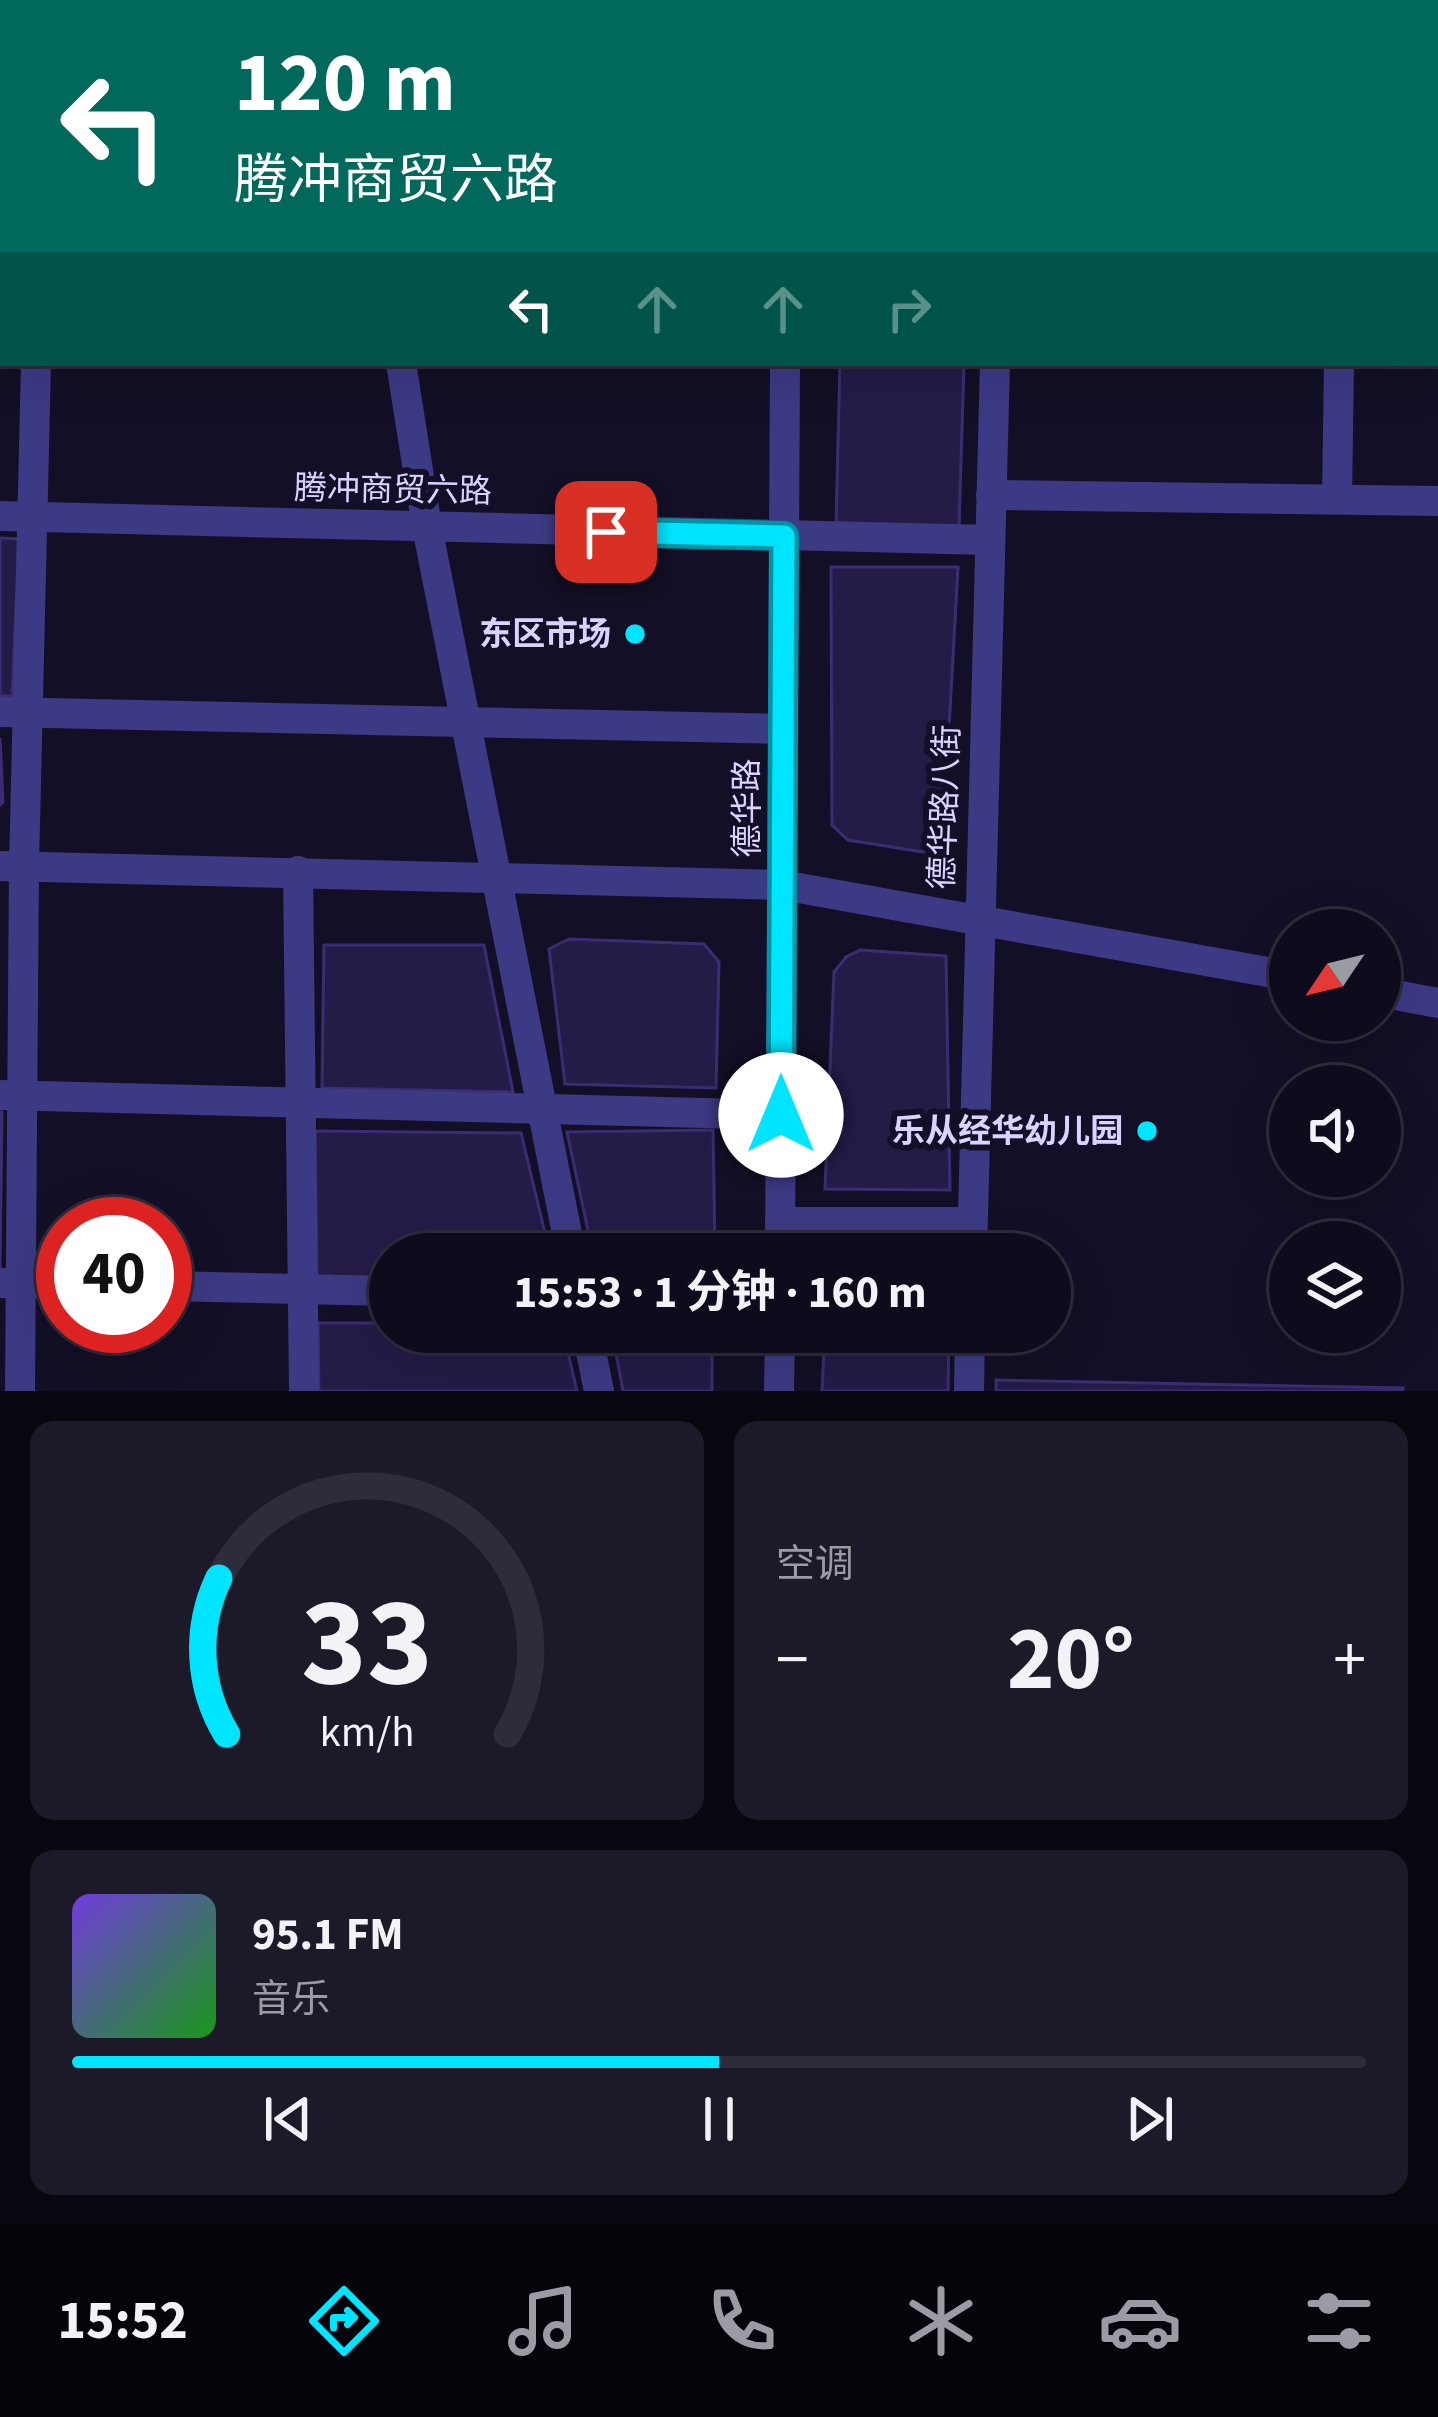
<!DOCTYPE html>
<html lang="zh">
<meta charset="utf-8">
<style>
body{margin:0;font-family:"Source Sans 3","Noto Sans SC",sans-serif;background:#1c1929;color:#f1f3f6;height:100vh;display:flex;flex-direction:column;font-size:45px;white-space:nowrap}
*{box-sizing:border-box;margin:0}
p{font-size:39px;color:#9b9ba3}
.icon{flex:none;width:66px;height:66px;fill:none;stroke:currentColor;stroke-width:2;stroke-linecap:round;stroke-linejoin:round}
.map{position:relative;height:1391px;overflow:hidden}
.drawer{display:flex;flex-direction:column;gap:30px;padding:30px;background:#08060f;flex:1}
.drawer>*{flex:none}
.top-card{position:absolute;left:0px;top:0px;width:1440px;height:366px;box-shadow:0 12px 48px #0002,0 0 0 3px #2e2b3b;background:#00695c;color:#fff;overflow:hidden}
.needle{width:78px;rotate:235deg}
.fabs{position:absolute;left:1269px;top:909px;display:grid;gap:24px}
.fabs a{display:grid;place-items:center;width:132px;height:132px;border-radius:50%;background:#0e0b1c;box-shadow:0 12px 48px #0002,0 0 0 3px #2e2b3b;font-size:60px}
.speed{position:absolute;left:36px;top:1197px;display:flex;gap:24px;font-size:60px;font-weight:700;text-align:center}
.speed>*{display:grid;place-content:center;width:156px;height:156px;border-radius:50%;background:#0e0b1c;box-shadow:0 12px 48px #0002,0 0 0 3px #2e2b3b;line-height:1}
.speed .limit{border:18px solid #d22;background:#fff;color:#111}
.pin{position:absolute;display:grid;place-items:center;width:102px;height:102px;color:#fff;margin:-51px;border-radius:24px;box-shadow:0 6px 18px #0006}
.me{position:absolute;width:132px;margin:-66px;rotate:0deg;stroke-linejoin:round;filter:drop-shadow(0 0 9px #0008)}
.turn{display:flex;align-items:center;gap:42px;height:252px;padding:0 36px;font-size:54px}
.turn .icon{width:156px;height:156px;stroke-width:2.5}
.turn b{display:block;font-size:84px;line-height:102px}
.lanes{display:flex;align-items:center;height:114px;padding:0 36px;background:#0003;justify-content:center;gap:60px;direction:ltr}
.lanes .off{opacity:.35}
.big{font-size:90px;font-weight:700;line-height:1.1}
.drawer .tile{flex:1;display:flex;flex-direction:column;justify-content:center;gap:18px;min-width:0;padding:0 42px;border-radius:24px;background:#1c1929}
.drawer .dial{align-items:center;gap:0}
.dial svg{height:312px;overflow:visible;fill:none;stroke:#2e2b3b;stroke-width:7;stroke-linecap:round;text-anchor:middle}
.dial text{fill:#f1f3f6;stroke:none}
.song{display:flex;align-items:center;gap:36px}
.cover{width:144px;height:144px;border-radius:18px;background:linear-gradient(135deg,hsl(260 70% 55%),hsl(120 70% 35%))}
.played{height:12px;border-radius:6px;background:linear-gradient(90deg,#00e5ff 50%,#2e2b3b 50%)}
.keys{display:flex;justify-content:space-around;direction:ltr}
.heat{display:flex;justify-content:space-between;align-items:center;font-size:66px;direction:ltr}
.drawer .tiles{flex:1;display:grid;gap:30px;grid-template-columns:1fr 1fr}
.tile:last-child{grid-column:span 2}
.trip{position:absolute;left:369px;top:1233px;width:702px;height:120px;border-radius:60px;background:#0e0b1c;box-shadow:0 12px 48px #0002,0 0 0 3px #2e2b3b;font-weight:700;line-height:120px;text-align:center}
.dock{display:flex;height:192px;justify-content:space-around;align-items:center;background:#06040b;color:#9b9ba3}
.dock .icon{width:84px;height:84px}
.dock .selected{color:#00e5ff}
.dock b{font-size:54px;color:#f1f3f6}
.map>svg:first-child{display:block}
.building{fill:#241b47;stroke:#3b2d73;stroke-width:3}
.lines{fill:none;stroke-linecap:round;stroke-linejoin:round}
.minor{stroke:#3d3a85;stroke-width:30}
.route-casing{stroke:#0095a6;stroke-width:30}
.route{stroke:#00e5ff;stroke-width:21}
.poi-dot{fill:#00e5ff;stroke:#130f26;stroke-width:4.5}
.labels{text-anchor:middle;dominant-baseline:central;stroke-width:12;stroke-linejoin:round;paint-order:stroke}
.street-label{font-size:33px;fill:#d9d4ff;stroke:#130f26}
.poi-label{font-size:33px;font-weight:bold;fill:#d9d4ff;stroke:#130f26;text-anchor:end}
</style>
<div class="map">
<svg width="1438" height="1391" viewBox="0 0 1438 1391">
<rect width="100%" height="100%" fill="#130f26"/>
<g class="building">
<polygon points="0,0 737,0 3,3 3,87"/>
<polygon points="844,0 1090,0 844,3"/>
<rect x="0" y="178" width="3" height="133"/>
<polygon points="840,363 964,363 959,527 836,524"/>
<polygon points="0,538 19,539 12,696 0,696"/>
<polygon points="831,567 958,567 942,855 848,840 832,825"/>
<polygon points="0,738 3,802 0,805"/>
<polygon points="569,939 704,944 719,962 716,1088 565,1084 549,949"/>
<polygon points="324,945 484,945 513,1092 322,1088"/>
<polygon points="860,950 946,956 950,1190 825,1189 834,972 846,957"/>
<polygon points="0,1112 2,1112 0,1270"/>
<polygon points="713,1130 715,1254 593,1254 567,1132"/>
<polygon points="315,1131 521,1133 550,1254 390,1254 390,1280 317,1279"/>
<polygon points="829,1237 951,1240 951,1254 829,1254"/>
<polygon points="318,1323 390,1323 390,1332 563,1332 577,1391 319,1391"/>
<polygon points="612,1332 712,1332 712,1391 623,1391"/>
<polygon points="825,1332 949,1332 948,1391 822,1391"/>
<polygon points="996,1380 1403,1388 1402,1391 996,1391"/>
</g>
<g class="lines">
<g class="minor">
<polyline points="792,3 792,0"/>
<polyline points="1103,3 1103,0"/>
<polyline points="0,125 3,125"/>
<polyline points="1437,166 1438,166"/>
<polyline points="0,343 3,343"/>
<polyline points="401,363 427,527 571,1254"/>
<polyline points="991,495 1438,501"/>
<polyline points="1337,498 1339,363"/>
<polyline points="0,516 990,540"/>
<polyline points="0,712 783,729"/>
<polyline points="0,866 782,885 1290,976"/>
<polyline points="298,871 304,1391"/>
<polyline points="1380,992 1438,1003"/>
<polyline points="0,1095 781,1115"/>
<polyline points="780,1222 972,1222"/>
<polyline points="780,1254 785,363"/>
<polyline points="972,1254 995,363"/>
<polyline points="3,1283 63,1284"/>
<polyline points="165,1286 390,1291"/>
<polyline points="587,1332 599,1391"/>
<polyline points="20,1391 24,866 36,363"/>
<polyline points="779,1391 780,1332"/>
<polyline points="969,1391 970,1332"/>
</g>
</g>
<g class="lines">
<defs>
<polyline id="route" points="606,532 784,536 781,1115"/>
</defs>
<use href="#route" class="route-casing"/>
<use href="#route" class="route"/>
</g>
<g class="poi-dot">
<circle cx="635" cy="634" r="12"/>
<circle cx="1147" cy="1131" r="12"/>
</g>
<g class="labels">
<g class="street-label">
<text transform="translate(393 490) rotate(1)">腾冲商贸六路</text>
<text transform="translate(945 807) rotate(-88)">德华路八街</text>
<text transform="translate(747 808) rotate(-90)">德华路</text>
</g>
<g class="poi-label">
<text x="611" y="634">东区市场</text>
<text x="1123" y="1131">乐从经华幼儿园</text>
</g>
</g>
</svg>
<div class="fabs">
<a><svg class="needle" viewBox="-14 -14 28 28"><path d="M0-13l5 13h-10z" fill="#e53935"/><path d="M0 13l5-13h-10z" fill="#9b9ba3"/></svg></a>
<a><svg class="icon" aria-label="sound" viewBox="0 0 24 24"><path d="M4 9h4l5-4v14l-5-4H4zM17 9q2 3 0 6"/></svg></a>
<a><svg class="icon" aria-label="layers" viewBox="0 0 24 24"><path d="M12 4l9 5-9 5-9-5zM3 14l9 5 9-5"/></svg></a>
</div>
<div class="speed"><div class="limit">40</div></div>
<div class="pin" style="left:606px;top:532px;background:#d93025"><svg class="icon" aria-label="arrive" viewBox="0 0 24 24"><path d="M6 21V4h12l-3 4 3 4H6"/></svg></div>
<svg class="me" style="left:781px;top:1115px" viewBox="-20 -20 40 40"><circle r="19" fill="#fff"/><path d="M0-13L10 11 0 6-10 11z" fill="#00e5ff"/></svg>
<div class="trip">15:53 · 1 分钟 · 160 m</div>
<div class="top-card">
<div class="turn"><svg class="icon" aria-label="left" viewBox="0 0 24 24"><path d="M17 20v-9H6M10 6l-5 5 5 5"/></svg><div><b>120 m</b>腾冲商贸六路</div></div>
<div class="lanes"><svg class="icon" aria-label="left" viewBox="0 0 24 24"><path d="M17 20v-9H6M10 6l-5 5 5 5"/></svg><svg class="icon off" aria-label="ahead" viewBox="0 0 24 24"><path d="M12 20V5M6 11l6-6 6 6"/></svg><svg class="icon off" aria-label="ahead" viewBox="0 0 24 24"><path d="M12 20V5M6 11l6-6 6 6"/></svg><svg class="icon off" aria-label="right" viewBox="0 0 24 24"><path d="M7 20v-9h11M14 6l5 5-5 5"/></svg></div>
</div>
</div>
<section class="drawer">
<div class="tiles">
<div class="tile dial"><svg viewBox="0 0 100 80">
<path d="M14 69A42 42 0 1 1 86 69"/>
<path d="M14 69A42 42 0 0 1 12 29" stroke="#00e5ff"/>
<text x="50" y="56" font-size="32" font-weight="700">33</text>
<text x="50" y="72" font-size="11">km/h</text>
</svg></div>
<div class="tile"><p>空调</p>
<div class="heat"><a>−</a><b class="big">20°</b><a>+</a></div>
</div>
<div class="tile">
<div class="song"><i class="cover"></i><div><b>95.1 FM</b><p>音乐</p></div></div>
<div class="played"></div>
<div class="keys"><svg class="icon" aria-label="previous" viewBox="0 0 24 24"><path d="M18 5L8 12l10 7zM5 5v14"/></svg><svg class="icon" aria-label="pause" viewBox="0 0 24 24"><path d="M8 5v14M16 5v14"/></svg><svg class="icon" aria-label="next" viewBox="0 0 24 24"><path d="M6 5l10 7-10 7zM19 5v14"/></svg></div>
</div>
</div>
</section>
<nav class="dock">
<b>15:52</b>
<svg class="icon selected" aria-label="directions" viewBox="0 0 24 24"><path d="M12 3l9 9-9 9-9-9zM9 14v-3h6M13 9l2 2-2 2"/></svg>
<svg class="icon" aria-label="music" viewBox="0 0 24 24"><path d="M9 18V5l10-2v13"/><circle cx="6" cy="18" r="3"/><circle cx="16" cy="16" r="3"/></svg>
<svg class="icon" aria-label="phone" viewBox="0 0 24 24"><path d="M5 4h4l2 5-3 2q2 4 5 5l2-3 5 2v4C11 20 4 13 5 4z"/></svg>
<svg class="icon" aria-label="climate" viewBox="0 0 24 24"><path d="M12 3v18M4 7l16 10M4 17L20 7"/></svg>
<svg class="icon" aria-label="car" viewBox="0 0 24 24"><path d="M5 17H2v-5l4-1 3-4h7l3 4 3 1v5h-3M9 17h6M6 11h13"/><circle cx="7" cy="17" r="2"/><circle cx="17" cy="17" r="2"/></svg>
<svg class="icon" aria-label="filters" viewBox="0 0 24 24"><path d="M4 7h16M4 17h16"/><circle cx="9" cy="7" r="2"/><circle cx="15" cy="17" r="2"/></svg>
</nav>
